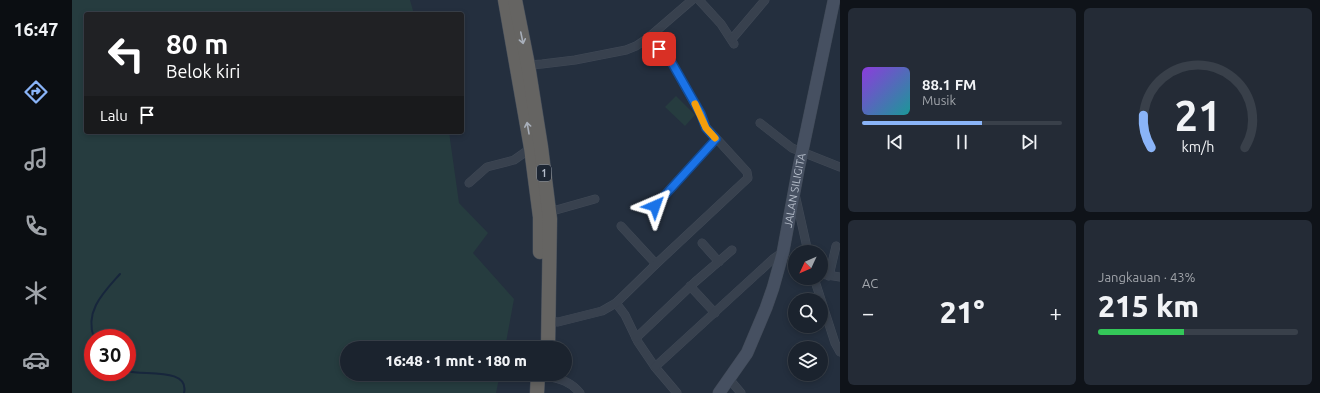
<!DOCTYPE html>
<html lang="id">
<meta charset="utf-8">
<style>
body{margin:0;font-family:Ubuntu,sans-serif;background:#242b36;color:#f1f3f6;height:100vh;display:flex;flex-direction:column;font-size:15px;white-space:nowrap}
*{box-sizing:border-box;margin:0}
p{font-size:13px;color:#a0a4aa}
.icon{flex:none;width:22px;height:22px;fill:none;stroke:currentColor;stroke-width:2;stroke-linecap:round;stroke-linejoin:round}
.map{position:relative;flex:1;overflow:hidden}
.drawer{display:flex;flex-direction:column;gap:8px;padding:8px;background:#0f1319;width:480px}
.drawer>*{flex:none}
.hud{position:absolute;left:12px;top:12px;width:380px;height:122px;border-radius:4px;box-shadow:0 2px 6px #0003,0 0 0 1px #39404a;background:#202124;color:#fff;overflow:hidden}
.needle{width:26px;rotate:226deg}
.tools{position:absolute;left:716px;top:245px;display:grid;gap:8px}
.tools a{display:grid;place-items:center;width:40px;height:40px;border-radius:50%;background:#1b232e;box-shadow:0 2px 6px #0003,0 0 0 1px #39404a;font-size:20px}
.speed{position:absolute;left:12px;top:329px;display:flex;gap:8px;font-size:20px;font-weight:700;text-align:center}
.speed>*{display:grid;place-content:center;width:52px;height:52px;border-radius:50%;background:#1b232e;box-shadow:0 2px 6px #0003,0 0 0 1px #39404a;line-height:1}
.speed .limit{border:6px solid #d22;background:#fff;color:#111}
.pin{position:absolute;display:grid;place-items:center;width:34px;height:34px;color:#fff;margin:-17px;border-radius:8px;box-shadow:0 2px 6px #0006}
.me{position:absolute;width:44px;margin:-22px;rotate:43deg;stroke-linejoin:round;filter:drop-shadow(0 0 3px #0008)}
.turn{display:flex;align-items:center;gap:14px;height:84px;padding:0 16px;font-size:18px}
.turn .icon{width:52px;height:52px;stroke-width:2.5}
.turn b{display:block;font-size:28px;line-height:34px}
.then{display:flex;align-items:center;height:38px;padding:0 16px;background:#0003;gap:8px;font-size:15px}
.big{font-size:30px;font-weight:800;line-height:1.1}
.drawer .widget{flex:1;display:flex;flex-direction:column;justify-content:center;gap:6px;min-width:0;padding:0 14px;border-radius:6px;background:#242b36}
.drawer .dial{align-items:center;gap:0}
.dial svg{height:104px;overflow:visible;fill:none;stroke:#39404a;stroke-width:7;stroke-linecap:round;text-anchor:middle}
.dial text{fill:#f1f3f6;stroke:none}
.song{display:flex;align-items:center;gap:12px}
.cover{width:48px;height:48px;border-radius:6px;background:linear-gradient(135deg,hsl(270 70% 55%),hsl(180 70% 35%))}
.played{height:4px;border-radius:2px;background:linear-gradient(90deg,#8ab4f8 60%,#39404a 60%)}
.keys{display:flex;justify-content:space-around;direction:ltr}
.heat{display:flex;justify-content:space-between;align-items:center;font-size:22px;direction:ltr}
.charge{height:6px;border-radius:3px;background:linear-gradient(90deg,#34c759 43%,#39404a 0)}
.drawer .tiles{flex:1;display:grid;gap:8px;grid-template-columns:repeat(2,1fr)}
.trip{position:absolute;left:268px;top:341px;width:232px;height:40px;border-radius:20px;background:#1b232e;box-shadow:0 2px 6px #0003,0 0 0 1px #39404a;font-weight:800;line-height:40px;text-align:center}
main{display:flex;flex:1;min-height:0}
.tab-bar{display:flex;flex-direction:column;width:72px;justify-content:space-around;align-items:center;background:#0b0e12;color:#a0a4aa}
.tab-bar .icon{width:28px;height:28px}
.tab-bar .selected{color:#8ab4f8}
.tab-bar b{font-size:18px;color:#f1f3f6}
.map>svg:first-child{display:block}
.green{fill:#263c3f;fill-rule:evenodd}
.lines{fill:none;stroke-linecap:round;stroke-linejoin:round}
.stream{stroke:#17263c;stroke-width:2}
.minor-casing{stroke:#414a57;stroke-width:9}
.secondary-casing{stroke:#414a57;stroke-width:13}
.trunk-casing{stroke:#434c59;stroke-width:15}
.minor{stroke:#38414e;stroke-width:8}
.secondary{stroke:#465061;stroke-width:12}
.trunk{stroke:#656462;stroke-width:14}
.oneway{stroke:#a8afba}
.route-casing{stroke:#114b97;stroke-width:10}
.route{stroke:#1a73e8;stroke-width:7}
.slow{stroke:#f59e0b;stroke-width:7}
.labels{text-anchor:middle;dominant-baseline:central;stroke-width:4;stroke-linejoin:round;paint-order:stroke}
.shield{fill:#1d2633;stroke:#878f9c;stroke-width:1}
.shield-label{font-size:10px;font-weight:bold;fill:#b4bcc9}
.street-label{font-size:11px;fill:#b4bcc9;stroke:#1d2633}
</style>
<main>
<nav class="tab-bar">
<b>16:47</b>
<svg class="icon selected" aria-label="directions" viewBox="0 0 24 24"><path d="M12 3l9 9-9 9-9-9zM9 14v-3h6M13 9l2 2-2 2"/></svg>
<svg class="icon" aria-label="music" viewBox="0 0 24 24"><path d="M9 18V5l10-2v13"/><circle cx="6" cy="18" r="3"/><circle cx="16" cy="16" r="3"/></svg>
<svg class="icon" aria-label="phone" viewBox="0 0 24 24"><path d="M5 4h4l2 5-3 2q2 4 5 5l2-3 5 2v4C11 20 4 13 5 4z"/></svg>
<svg class="icon" aria-label="climate" viewBox="0 0 24 24"><path d="M12 3v18M4 7l16 10M4 17L20 7"/></svg>
<svg class="icon" aria-label="car" viewBox="0 0 24 24"><path d="M5 17H2v-5l4-1 3-4h7l3 4 3 1v5h-3M9 17h6M6 11h13"/><circle cx="7" cy="17" r="2"/><circle cx="17" cy="17" r="2"/></svg>
</nav>
<div class="map">
<svg width="768" height="393" viewBox="0 0 768 393">
<rect width="100%" height="100%" fill="#242f3e"/>
<g class="green">
<path d="M 0,0 L 338,0 L 342,14 L 14,14 L 14,132 L 377,132 L 387,203 L 416,233 L 401,253 L 442,299 L 433,348 L 275,348 L 275,374 L 428,374 L 424,393 L 0,393 ZM 21,338 L 55,338 L 55,372 L 21,372 Z"/>
<polygon points="604,96 623,115 613,126 593,107"/>
</g>
<g class="lines">
<g class="stream">
<path d="M 22,338 C 12,311 32,292 48,274"/>
<path d="M 55,371 C 71,376 118,367 112,393"/>
</g>
<defs>
<g id="minor">
<polyline points="627,0 649,24 662,44"/>
<polyline points="660,39 693,0"/>
<polyline points="456,65 470,64 503,60 554,50 564,46 576,38 620,0"/>
<polyline points="688,123 720,148 768,167"/>
<polyline points="397,183 415,167 442,160 459,148"/>
<polyline points="723,194 736,252"/>
<polyline points="583,206 644,139"/>
<polyline points="477,212 523,199"/>
<polyline points="549,226 584,264"/>
<polyline points="630,243 647,262"/>
<polyline points="749,274 768,277"/>
<polyline points="757,276 764,246"/>
<polyline points="742,278 763,343 768,352"/>
<polyline points="618,286 643,313"/>
<polyline points="544,303 553,315 566,342 583,367 605,393"/>
<polyline points="476,321 486,322 530,311 544,303 584,264 676,178 675,172 634,127 629,115 600,63 576,38"/>
<polyline points="564,338 623,282 660,250"/>
<polyline points="583,367 701,259 711,252"/>
<path d="M 475,376 C 489,379 499,382 508,393"/>
<polyline points="658,380 669,393"/>
</g>
<g id="secondary">
<path id="s1" d="M 647,393 L 675,353 L 694,308 L 701,288 L 711,252 L 726,171 L 762,0"/>
</g>
<g id="trunk">
<polyline points="433,0 459,148 468,217 468,252"/>
<polyline points="443,0 456,65 469,147 478,219 476,348"/>
<polyline points="465,393 466,374"/>
</g>
</defs>
<use href="#minor" class="minor-casing"/>
<use href="#secondary" class="secondary-casing"/>
<use href="#trunk" class="trunk-casing"/>
<use href="#minor" class="minor"/>
<use href="#secondary" class="secondary"/>
<use href="#trunk" class="trunk"/>
</g>
<defs><path id="oneway-shaft" d="M-6 0H5M1.5-3L5.5 0L1.5 3" fill="none" stroke-width="1.6" stroke-linecap="round" stroke-linejoin="round"/></defs>
<g class="oneway">
<use href="#oneway-shaft" transform="translate(450 38) rotate(78)"/>
<use href="#oneway-shaft" transform="translate(456 128) rotate(-100)"/>
</g>
<g class="lines">
<defs>
<polyline id="route" points="583,206 644,139 634,128 629,114 600,63 587,49"/>
</defs>
<use href="#route" class="route-casing"/>
<use href="#route" class="route"/>
<polyline class="slow" points="623,104 634,128 643,138"/>
</g>
<g class="labels">
<rect class="shield" x="465" y="165" width="14" height="16" rx="3"/>
<g class="shield-label">
<text x="472" y="173">1</text>
</g>
<g class="street-label">
<text stroke="none"><textPath href="#s1" startOffset="219">JALAN SILIGITA</textPath></text>
</g>
</g>
</svg>
<div class="tools">
<a><svg class="needle" viewBox="-14 -14 28 28"><path d="M0-13l5 13h-10z" fill="#e53935"/><path d="M0 13l5-13h-10z" fill="#a0a4aa"/></svg></a>
<a><svg class="icon" aria-label="search" viewBox="0 0 24 24"><circle cx="10" cy="10" r="6"/><path d="M15 15l6 6"/></svg></a>
<a><svg class="icon" aria-label="layers" viewBox="0 0 24 24"><path d="M12 4l9 5-9 5-9-5zM3 14l9 5 9-5"/></svg></a>
</div>
<div class="speed"><div class="limit">30</div></div>
<div class="pin" style="left:587px;top:49px;background:#d93025"><svg class="icon" aria-label="arrive" viewBox="0 0 24 24"><path d="M6 21V4h12l-3 4 3 4H6"/></svg></div>
<svg class="me" style="left:583px;top:206px" viewBox="-20 -20 40 40"><path d="M0-17L14 15 0 8-14 15z" fill="#1a73e8" stroke="#fff" stroke-width="4"/></svg>
<div class="trip">16:48 · 1 mnt · 180 m</div>
<div class="hud">
<div class="turn"><svg class="icon" aria-label="left" viewBox="0 0 24 24"><path d="M17 20v-9H6M10 6l-5 5 5 5"/></svg><div><b>80 m</b>Belok kiri</div></div>
<div class="then">Lalu<svg class="icon" aria-label="arrive" viewBox="0 0 24 24"><path d="M6 21V4h12l-3 4 3 4H6"/></svg></div>
</div>
</div>
<section class="drawer">
<div class="tiles">
<div class="widget">
<div class="song"><i class="cover"></i><div><b>88.1 FM</b><p>Musik</p></div></div>
<div class="played"></div>
<div class="keys"><svg class="icon" aria-label="previous" viewBox="0 0 24 24"><path d="M18 5L8 12l10 7zM5 5v14"/></svg><svg class="icon" aria-label="pause" viewBox="0 0 24 24"><path d="M8 5v14M16 5v14"/></svg><svg class="icon" aria-label="next" viewBox="0 0 24 24"><path d="M6 5l10 7-10 7zM19 5v14"/></svg></div>
</div>
<div class="widget dial"><svg viewBox="0 0 100 80">
<path d="M14 69A42 42 0 1 1 86 69"/>
<path d="M14 69A42 42 0 0 1 8 44" stroke="#8ab4f8"/>
<text x="50" y="56" font-size="32" font-weight="700">21</text>
<text x="50" y="72" font-size="11">km/h</text>
</svg></div>
<div class="widget"><p>AC</p>
<div class="heat"><a>−</a><b class="big">21°</b><a>+</a></div>
</div>
<div class="widget"><p>Jangkauan · 43%</p><b class="big">215 km</b><div class="charge"></div></div>
</div>
</section>
</main>
